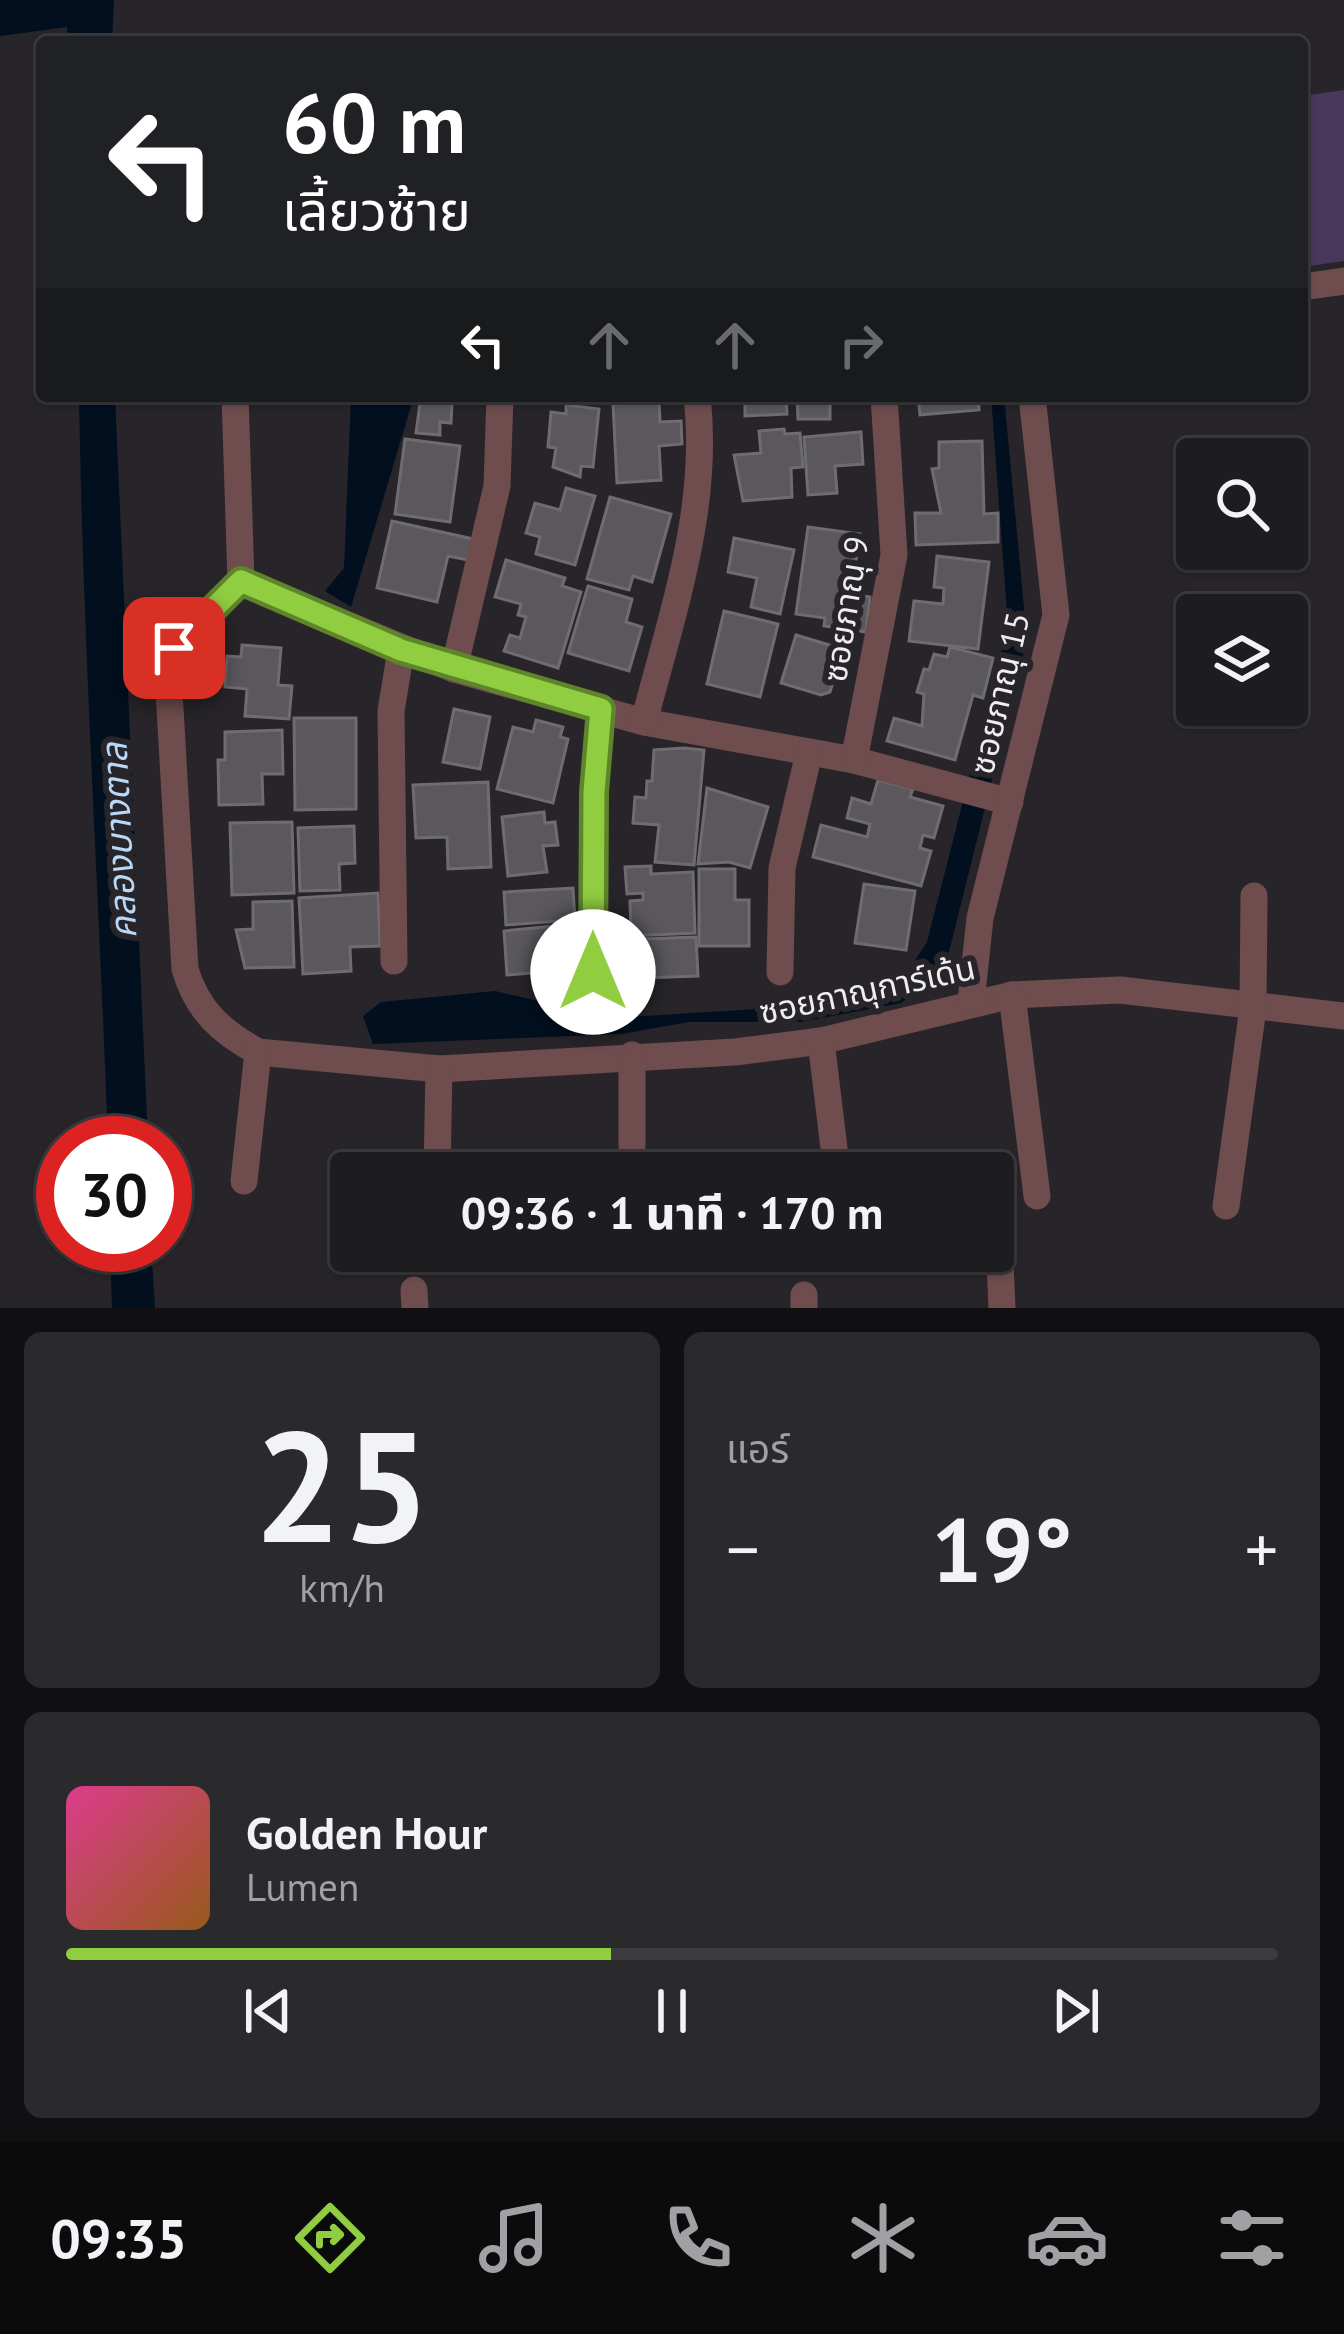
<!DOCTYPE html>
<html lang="th">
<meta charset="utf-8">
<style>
body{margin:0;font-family:"PT Sans","Noto Sans Thai",sans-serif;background:#2a292c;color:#f1f3f6;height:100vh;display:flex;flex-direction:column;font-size:45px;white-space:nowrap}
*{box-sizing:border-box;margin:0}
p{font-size:39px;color:#a0a1a4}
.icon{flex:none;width:66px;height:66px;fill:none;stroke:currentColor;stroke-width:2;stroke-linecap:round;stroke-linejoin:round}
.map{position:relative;height:1308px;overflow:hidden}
.panel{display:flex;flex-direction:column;gap:24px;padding:24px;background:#100f11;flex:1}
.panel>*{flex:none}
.guide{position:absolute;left:36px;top:36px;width:1272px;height:366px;border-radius:12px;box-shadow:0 3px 9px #0004,0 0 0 3px #3b3a3d;background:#202124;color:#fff;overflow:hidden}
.tools{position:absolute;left:1176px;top:438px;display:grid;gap:24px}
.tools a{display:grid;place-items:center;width:132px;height:132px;border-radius:12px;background:#1d1c1f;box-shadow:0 3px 9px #0004,0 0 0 3px #3b3a3d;font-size:60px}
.speed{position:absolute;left:36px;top:1116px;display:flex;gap:24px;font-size:60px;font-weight:700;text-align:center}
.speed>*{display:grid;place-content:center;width:156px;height:156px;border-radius:50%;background:#1d1c1f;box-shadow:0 3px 9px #0004,0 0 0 3px #3b3a3d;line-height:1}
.speed .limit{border:18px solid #d22;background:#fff;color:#111}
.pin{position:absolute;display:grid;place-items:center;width:102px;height:102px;color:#fff;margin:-51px;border-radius:24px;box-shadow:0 6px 18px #0006}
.me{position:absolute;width:132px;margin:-66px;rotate:0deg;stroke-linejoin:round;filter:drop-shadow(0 0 9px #0008)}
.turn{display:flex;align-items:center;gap:42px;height:252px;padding:0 48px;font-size:54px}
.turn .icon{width:156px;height:156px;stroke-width:2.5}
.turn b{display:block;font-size:84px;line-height:102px}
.lanes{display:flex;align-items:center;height:114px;padding:0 48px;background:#0003;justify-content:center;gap:60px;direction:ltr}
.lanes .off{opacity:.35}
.big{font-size:90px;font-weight:800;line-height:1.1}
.panel .card{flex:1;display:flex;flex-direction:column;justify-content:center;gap:18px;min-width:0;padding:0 42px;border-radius:18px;background:#2a292c}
.panel .dial{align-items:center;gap:0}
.dial b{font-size:156px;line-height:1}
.song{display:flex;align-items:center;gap:36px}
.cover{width:144px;height:144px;border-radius:18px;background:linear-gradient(135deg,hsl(330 70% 55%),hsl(30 70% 35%))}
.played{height:12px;border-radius:6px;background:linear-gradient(90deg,#91cd40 45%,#3b3a3d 45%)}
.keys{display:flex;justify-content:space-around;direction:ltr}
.heat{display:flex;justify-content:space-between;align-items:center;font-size:66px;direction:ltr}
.panel .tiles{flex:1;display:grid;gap:24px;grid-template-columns:1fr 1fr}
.card:last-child{grid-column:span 2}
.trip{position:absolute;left:330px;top:1152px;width:684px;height:120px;border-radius:12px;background:#1d1c1f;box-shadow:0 3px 9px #0004,0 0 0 3px #3b3a3d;font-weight:800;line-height:120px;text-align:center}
.tabs{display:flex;height:192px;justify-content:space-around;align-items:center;background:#0c0b0c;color:#a0a1a4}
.tabs .icon{width:84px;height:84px}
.tabs .selected{color:#91cd40}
.tabs b{font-size:54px;color:#f1f3f6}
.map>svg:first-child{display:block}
.green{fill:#49375c}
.water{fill:#010f1f}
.building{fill:#5a585c;stroke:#6e6c71;stroke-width:3}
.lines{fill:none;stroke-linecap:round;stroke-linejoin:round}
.street{stroke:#6f4c4d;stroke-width:27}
.route-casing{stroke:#5e852a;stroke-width:30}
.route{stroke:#91cd40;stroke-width:21}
.labels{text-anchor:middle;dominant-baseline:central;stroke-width:12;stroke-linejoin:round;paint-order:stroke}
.street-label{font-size:33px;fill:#efedf0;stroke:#272529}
.water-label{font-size:36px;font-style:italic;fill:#b9d7f6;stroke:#272529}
</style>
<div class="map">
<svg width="1344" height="1308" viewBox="0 0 1344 1308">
<rect width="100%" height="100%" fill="#272529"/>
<polygon class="green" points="1344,90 1344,261 1302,267 1302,96"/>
<g class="water">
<polygon points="0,0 114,0 112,42 68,42 67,27 0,36"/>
<path d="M 79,396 L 115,396 L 148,1143 L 108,1143 C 99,894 83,645 79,396 Z"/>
<polygon points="351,396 414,396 351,607 325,591 344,568"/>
<polygon points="991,396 1004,396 1027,639 945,968 901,1003 801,1022 689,1022 621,1034 373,1044 363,1016 381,1002 495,991 613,1018 838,1004 898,986 927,942 1008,626"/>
<polygon points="110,1245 151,1245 155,1308 112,1308"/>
</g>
<g class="building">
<polygon points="421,396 459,396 459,403 452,403 451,423 440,422 440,435 416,433"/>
<polygon points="745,396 786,396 787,414 745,416"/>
<polygon points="797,396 830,396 830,419 798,419"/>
<polygon points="918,396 978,396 979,410 920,415"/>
<polygon points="659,401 660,422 681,421 682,444 659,446 661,480 617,483 613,404"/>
<polygon points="566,405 599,409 593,467 581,466 580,477 553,467 556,448 548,447 551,412 566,414"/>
<polygon points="784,429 785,434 800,433 803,467 791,468 792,497 743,501 734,455 761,453 759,431"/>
<polygon points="861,432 863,464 835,466 837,493 808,495 804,437"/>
<polygon points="405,439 460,446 450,522 395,514"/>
<polygon points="982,441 984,514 998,513 998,542 916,545 915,513 941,513 932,469 939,468 939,442"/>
<polygon points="566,488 595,496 575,565 536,554 540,537 526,533 535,503 560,510"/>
<polygon points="610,497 671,514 652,582 633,576 629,590 587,579"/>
<polygon points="392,521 473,539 468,560 448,556 437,602 377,588"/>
<polygon points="808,527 860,534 851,594 870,597 866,632 824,626 825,618 796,614"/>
<polygon points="734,538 794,550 780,614 751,607 757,578 728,572"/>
<polygon points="937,556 989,562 978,649 909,641 914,601 943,604 944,588 934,587"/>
<polygon points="506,560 565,578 562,586 581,592 558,668 504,651 510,635 520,638 526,617 518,615 521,604 495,597"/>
<polygon points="588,586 632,599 626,622 642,627 629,671 568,653"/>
<polygon points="724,611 778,624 760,697 707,684"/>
<polygon points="796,635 843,649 830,692 821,695 781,683"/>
<polygon points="242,645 281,648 278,685 292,686 289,719 245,716 247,689 225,687 227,656 241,657"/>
<polygon points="950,647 993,658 983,698 973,695 955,760 887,741 894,718 922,726 924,694 917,692 924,669 929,670 934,654 947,657"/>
<polygon points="454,709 490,717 480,769 443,762"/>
<polygon points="294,718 356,718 356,809 295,810"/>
<polygon points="536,720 563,727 560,737 568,739 553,803 497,789 513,727 533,732"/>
<polygon points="282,730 283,774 262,774 263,804 219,805 218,760 225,760 225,732"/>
<polygon points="684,748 704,750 694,865 655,862 659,825 633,823 635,797 646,798 647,781 652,781 654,750"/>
<polygon points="878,780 913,789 910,797 943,806 934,838 923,835 920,848 931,851 921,886 813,857 821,825 867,837 870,824 847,818 852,798 871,804"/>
<polygon points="488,782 491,867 448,869 447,837 416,838 413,785"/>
<polygon points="707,788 768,807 750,868 729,862 698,864"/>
<polygon points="544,812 545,823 555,822 558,845 543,846 547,872 508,876 502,817"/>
<polygon points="292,822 294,893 232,895 230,823"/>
<polygon points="354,826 355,863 339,864 340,890 300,891 298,828"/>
<polygon points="651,866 651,874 693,872 695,933 631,936 630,901 643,900 643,893 627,894 625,867"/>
<polygon points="699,869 735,869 735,900 749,900 749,946 699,946"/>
<polygon points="864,884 915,891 906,950 855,943"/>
<polygon points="573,888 575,920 506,925 504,892"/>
<polygon points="378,893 380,946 350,947 351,971 303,974 299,898"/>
<polygon points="292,901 294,967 245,968 236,930 253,929 253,902"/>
<polygon points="554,926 555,941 577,939 579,969 507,975 504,931"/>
<polygon points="696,937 698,976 615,979 614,940"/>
</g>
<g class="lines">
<g class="street">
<polyline points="1302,287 1344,281"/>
<path d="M 235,396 L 241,581 L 182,636 L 168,673 L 185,969 C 197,1010 220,1031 258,1052 L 439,1069 L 735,1052 L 821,1041 L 1012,995 L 1120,990 L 1344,1016"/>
<polyline points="241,581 454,669 644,722 854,760 1010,802"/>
<polyline points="454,669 497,486 500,396"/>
<path d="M 644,722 C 672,613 710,508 697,396"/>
<polyline points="854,760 894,555 884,396"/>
<polyline points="394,961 391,711 401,650"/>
<polyline points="593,972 594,792 601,709"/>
<polyline points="780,972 782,868 809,753"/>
<polyline points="1012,995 1037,1196"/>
<polyline points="971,1002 980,918 1056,615 1032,396"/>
<polyline points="821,1041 837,1173"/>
<polyline points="632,1055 632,1173"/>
<polyline points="437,1173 439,1069"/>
<polyline points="244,1181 258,1052"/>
<polyline points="1226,1206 1253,1008 1254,896"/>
<polyline points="1000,1263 1002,1308"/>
<polyline points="414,1290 415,1308"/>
<polyline points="804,1295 804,1308"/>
</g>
</g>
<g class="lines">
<defs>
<polyline id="route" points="174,648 241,581 401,650 601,709 594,792 593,972"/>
</defs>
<use href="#route" class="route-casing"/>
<use href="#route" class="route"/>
</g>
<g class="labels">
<g class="street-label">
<text transform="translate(845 609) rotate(-81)">ซอยภาณุ 9</text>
<text transform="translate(999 693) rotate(-77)">ซอยภาณุ 15</text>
<text transform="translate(867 989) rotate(-12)">ซอยภาณุการ์เด้น</text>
</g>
<g class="water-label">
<text transform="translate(118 841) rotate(-93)">คลองบางตาล</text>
</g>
</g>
</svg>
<div class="tools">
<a><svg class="icon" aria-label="search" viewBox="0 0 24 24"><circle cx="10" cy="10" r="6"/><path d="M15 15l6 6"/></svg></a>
<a><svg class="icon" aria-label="layers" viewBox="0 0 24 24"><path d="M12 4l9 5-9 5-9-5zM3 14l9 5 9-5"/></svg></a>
</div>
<div class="speed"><div class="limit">30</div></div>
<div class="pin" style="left:174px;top:648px;background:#d93025"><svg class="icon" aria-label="arrive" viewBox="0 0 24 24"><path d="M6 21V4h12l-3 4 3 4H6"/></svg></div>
<svg class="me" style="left:593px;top:972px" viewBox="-20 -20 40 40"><circle r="19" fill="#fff"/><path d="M0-13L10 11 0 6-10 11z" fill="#91cd40"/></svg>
<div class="trip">09:36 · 1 นาที · 170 m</div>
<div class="guide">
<div class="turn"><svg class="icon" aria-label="left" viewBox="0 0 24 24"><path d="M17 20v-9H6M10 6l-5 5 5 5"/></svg><div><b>60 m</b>เลี้ยวซ้าย</div></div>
<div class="lanes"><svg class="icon" aria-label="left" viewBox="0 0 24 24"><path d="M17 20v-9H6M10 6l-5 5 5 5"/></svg><svg class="icon off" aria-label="ahead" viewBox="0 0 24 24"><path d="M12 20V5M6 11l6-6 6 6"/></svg><svg class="icon off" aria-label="ahead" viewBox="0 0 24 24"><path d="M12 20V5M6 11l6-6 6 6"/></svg><svg class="icon off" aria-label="right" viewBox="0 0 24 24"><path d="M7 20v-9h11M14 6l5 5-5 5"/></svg></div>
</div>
</div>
<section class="panel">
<div class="tiles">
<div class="card dial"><b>25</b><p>km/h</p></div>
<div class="card"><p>แอร์</p>
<div class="heat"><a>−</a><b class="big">19°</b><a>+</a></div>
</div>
<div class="card">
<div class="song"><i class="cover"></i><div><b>Golden Hour</b><p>Lumen</p></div></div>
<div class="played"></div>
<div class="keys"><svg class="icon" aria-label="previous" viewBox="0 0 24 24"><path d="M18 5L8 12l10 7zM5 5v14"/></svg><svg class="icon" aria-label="pause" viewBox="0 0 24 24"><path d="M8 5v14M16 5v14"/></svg><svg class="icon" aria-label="next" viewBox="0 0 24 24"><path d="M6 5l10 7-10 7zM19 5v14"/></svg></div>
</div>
</div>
</section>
<nav class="tabs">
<b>09:35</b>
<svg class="icon selected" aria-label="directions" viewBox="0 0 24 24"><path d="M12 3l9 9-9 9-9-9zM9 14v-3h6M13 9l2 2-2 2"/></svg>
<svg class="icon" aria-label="music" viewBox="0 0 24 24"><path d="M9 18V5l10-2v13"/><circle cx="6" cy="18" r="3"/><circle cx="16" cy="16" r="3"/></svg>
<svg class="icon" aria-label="phone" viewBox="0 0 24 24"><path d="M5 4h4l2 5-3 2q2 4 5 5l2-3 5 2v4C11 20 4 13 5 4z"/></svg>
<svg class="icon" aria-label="climate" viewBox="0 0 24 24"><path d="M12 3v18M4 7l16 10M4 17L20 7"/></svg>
<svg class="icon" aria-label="car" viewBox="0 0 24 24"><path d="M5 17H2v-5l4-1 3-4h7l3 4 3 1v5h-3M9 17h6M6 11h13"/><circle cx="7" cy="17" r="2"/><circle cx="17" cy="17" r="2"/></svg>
<svg class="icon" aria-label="filters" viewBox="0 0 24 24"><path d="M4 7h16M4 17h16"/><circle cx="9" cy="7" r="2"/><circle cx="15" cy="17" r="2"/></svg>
</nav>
